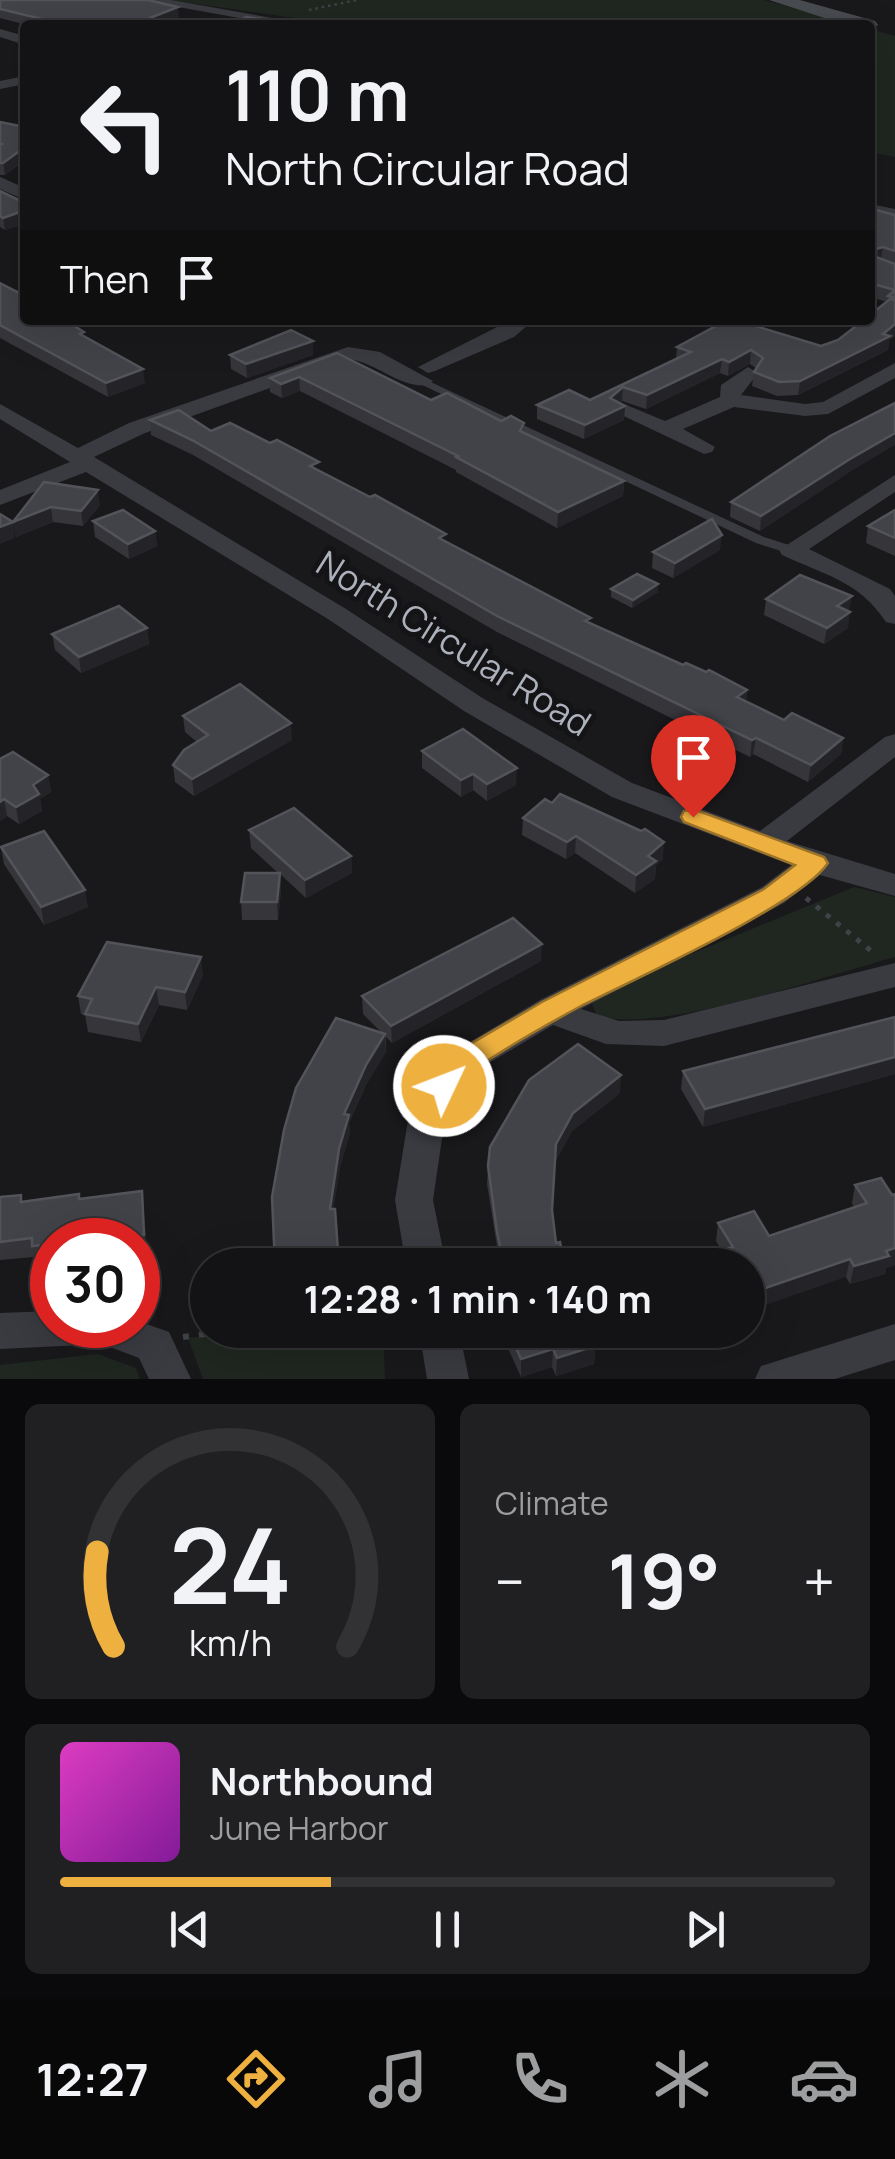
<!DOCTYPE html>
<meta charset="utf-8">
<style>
body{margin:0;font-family:Manrope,sans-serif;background:#202022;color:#f1f3f6;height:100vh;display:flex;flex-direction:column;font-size:38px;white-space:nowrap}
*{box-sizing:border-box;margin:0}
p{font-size:32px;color:#9d9ea0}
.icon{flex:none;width:55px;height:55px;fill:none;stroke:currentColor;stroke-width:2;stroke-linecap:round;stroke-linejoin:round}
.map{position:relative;height:1379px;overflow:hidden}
.drawer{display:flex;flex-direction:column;gap:25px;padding:25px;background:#0a0a0c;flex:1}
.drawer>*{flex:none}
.guide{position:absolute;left:20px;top:20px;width:855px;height:305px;border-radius:10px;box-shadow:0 10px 40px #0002,0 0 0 2px #323234;background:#131315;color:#f1f3f6;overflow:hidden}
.speed{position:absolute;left:30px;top:1218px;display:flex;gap:20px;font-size:50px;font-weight:700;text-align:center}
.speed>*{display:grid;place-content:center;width:130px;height:130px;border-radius:50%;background:#131315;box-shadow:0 10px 40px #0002,0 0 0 2px #323234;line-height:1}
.speed .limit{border:15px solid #d22;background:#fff;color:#111}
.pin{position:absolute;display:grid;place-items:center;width:85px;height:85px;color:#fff;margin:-102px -42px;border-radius:50% 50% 50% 0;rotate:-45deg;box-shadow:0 0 10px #0007}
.pin .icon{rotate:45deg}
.me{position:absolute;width:110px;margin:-55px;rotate:47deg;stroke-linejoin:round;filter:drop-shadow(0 0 8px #0008)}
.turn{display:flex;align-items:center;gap:35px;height:210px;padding:0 40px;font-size:45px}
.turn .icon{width:130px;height:130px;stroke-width:2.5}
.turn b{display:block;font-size:70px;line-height:85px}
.then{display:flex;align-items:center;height:95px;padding:0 40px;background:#0003;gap:20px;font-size:38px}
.big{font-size:75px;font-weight:700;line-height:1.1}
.drawer .tile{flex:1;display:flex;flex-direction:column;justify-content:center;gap:15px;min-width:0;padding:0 35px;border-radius:15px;background:#202022}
.drawer .dial{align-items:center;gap:0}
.dial svg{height:260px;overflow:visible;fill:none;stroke:#323234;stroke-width:7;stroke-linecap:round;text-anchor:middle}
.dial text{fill:#f1f3f6;stroke:none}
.song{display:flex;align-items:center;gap:30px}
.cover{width:120px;height:120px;border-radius:15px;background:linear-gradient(135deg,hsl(310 70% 55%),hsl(290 70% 35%))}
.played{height:10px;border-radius:5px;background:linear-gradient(90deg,#eeb13f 35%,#323234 35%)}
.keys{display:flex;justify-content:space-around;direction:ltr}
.heat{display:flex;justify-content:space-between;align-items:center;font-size:55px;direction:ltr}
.drawer .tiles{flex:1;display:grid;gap:25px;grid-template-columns:1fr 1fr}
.tile:last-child{grid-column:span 2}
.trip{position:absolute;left:190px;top:1248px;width:575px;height:100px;border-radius:50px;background:#131315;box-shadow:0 10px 40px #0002,0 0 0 2px #323234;font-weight:700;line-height:100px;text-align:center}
.tab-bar{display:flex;height:160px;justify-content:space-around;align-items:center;background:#080808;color:#9d9ea0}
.tab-bar .icon{width:70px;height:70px}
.tab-bar .selected{color:#eeb13f}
.tab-bar b{font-size:45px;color:#f1f3f6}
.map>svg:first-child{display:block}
.green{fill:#1f2720}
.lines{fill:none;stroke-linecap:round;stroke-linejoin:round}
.path-far2{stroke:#404247;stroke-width:2.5;stroke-dasharray:2.5 4;stroke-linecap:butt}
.path-far1{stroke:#404247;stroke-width:5;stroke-dasharray:5 8;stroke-linecap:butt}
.path{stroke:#404247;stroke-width:6;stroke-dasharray:6 10;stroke-linecap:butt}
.service{fill:#3a3b41;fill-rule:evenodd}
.minor{fill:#3a3b41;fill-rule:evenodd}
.secondary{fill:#484b50;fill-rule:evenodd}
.wall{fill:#35353a}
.shaded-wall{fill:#242428}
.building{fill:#424348;stroke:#52545a;stroke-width:2.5}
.route{fill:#eeb13f;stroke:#9b7329;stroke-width:2.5}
.labels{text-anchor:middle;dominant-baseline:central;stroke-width:10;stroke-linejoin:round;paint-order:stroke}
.street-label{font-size:35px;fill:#acb1bb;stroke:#141417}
</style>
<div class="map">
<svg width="895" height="1379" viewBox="0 0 895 1379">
<rect width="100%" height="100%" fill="#19191c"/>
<g class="green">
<polygon points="169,0 764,0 854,25 344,25"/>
<polygon points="870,29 895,36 895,157 870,152"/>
<path d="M 854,887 L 895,897 L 895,957 C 825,976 660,1034 597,1016 L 591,1001 L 608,988 Z"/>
<polygon points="266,1330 383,1330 385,1379 203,1379 188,1338"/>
<polygon points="98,1354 136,1368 140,1379 0,1379 0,1365"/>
</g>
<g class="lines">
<polyline class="path-far2" points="309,10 357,0"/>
<polyline class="path-far1" points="806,898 875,954"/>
<polyline class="path" points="183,1337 235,1330"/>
<polygon class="service" points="422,378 764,537 795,547 797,550 791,554 756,543 418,383 418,379"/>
<g class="minor">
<polygon points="139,0 171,0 312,25 279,25"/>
<polygon points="0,29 25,36 25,45 0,37"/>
<polygon points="25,76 25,84 0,89 0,81"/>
<polygon points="0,177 25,188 25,200 0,189"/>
<polygon points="870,204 895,209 895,219 870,214"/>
<polygon points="511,320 534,320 514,337 435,371 428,373 418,367"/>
<path d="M 348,347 L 380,352 L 433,381 L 429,385 C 404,390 376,363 350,359 L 145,433 L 94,457 L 346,609 L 484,699 L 632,783 L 760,831 L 885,737 L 895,734 L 895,757 L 787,841 L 895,874 L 895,896 L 820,875 L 784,903 L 581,1009 L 619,1021 L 664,1020 L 895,963 L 895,987 L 664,1046 L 606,1044 L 553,1025 L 472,1073 L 446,1111 L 433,1200 L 446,1265 L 406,1265 L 395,1200 L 410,1108 L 448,1055 L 540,1000 L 762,887 L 791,865 L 612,797 L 464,711 L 328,619 L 86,472 L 0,505 L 0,490 L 70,462 L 0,419 L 0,404 L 78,448 L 129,423 Z"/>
<polygon points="895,363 895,378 828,414 805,416 734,407 683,429 715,447 712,452 704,454 613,411 624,404 665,421 720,397 721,385 748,367 758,373 741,395 805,404 823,402"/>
<path d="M 895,475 L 895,492 L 809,549 L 890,589 L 895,596 L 895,624 L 886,622 C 859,581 825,575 782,555 L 779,550 Z"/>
<polygon points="52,1311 52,1325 138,1325 138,1321 169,1332 191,1379 149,1379 139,1358 102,1344 0,1349 0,1313"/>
<polygon points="895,1324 895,1360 835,1379 755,1379 761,1366"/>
<polygon points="419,1330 459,1330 469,1379 427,1379"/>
</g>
<polygon class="secondary" points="769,0 800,0 875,21 878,25 870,30 870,25 846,25"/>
</g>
<g class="wall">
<polygon points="0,0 179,18 160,25 27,25 0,18"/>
<polygon points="0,122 25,127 25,160 5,175 0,175"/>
<polygon points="0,191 25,203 25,224 5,230 0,227"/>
<polygon points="870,211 895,215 895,336 889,340 888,350 798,395 777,396 752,386 754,372 757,369 750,364 728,376 720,373 646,409 622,401 619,403 625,406 624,420 584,439 537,419 537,405 590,400 676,359 677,347 821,346 838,340 887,302 870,297"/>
<polygon points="0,283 85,336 145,383 108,397 0,338"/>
<polygon points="337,353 431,400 501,421 524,423 524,433 624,481 623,496 557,528 456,472 456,470 300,391 282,398 270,392 270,378"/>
<polygon points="230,355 313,355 247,378 231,369"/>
<polygon points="150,420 211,431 319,471 591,624 683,665 706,672 747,690 746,702 784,720 843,738 841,754 808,782 753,754 750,757 497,632 193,455 151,435"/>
<polygon points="848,473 760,531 730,517 731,502"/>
<polygon points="44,482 100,505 83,526 53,522 16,537 13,522"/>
<polygon points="895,510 895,556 866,543 868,526"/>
<polygon points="93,521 155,531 157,546 129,559 95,537"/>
<polygon points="720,550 673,578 652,568 653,552"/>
<polygon points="611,589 658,592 632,608 611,597"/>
<polygon points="766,599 849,612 848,628 824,644 764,615"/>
<polygon points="147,628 149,644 81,673 55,650 52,634"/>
<polygon points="183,716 292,740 194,796 175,782 173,765 197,742 185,732"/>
<polygon points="422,751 516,785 487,801 473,790 461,797 422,768"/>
<polygon points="0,759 48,775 51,792 40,799 42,811 19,824 7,816 0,821"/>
<polygon points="523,818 663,859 656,865 655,879 635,893 575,853 566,859 522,835"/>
<polygon points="249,830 351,856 352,873 306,898 280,874 281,890 278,920 242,920 241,902 278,873 251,848"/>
<polygon points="1,847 88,907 44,925 4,864"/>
<polygon points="541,961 392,1043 386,1037 386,1052 367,1083 349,1123 350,1133 340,1167 333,1209 339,1265 284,1130 381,1032 363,1014 362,996"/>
<polygon points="203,975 187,1010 159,1005 141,1042 88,1032 85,1015 81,1014 78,996"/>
<polygon points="895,1017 895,1074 703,1127 681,1089 683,1071"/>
<polygon points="620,1093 572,1131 555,1162 552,1211 556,1243 565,1265 500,1265 487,1184 488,1166"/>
<polygon points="855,1185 892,1195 895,1194 895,1265 886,1268 885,1274 850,1284 846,1277 748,1265 679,1265 721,1250 716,1241 718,1223 769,1236 854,1208 852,1203"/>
<polygon points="142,1191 147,1254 138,1254 138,1240 52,1240 52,1263 36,1264 34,1257 0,1260 0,1197 21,1195 22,1202 80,1199"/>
<polygon points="502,1330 610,1330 608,1344 595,1348 594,1364 556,1376 552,1367 521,1377 502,1335"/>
</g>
<g class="shaded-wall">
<polygon points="178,7 179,18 160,25 132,25"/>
<polygon points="25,147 25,160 5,175 3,163"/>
<polygon points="25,210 25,224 5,230 3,218"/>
<polygon points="883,247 881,259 874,262 876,249"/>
<polygon points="895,324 895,336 889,340 888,350 798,395 800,381 883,334"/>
<polygon points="313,341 313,355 247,378 246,364"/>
<polygon points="751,350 750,364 728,376 729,362"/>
<polygon points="722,359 720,373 646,409 647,395"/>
<polygon points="143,369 145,383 108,397 106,383"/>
<polygon points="299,377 300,391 282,398 281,384"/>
<polygon points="623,387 622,401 610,413 610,398"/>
<polygon points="625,406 624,420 584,439 585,425"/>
<polygon points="895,433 895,445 848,473 760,531 761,516 850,459"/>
<polygon points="624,481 623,496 557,528 558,512"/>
<polygon points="98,490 100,505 83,526 81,511"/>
<polygon points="51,507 53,522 16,537 13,522"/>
<polygon points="13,522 15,538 0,544 0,527"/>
<polygon points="155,531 157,546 129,559 128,544"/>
<polygon points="722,535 720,550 673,578 675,563"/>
<polygon points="658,584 658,592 632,608 633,600"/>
<polygon points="852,596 849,612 837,606"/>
<polygon points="850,612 848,628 824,644 827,628"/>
<polygon points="147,628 149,644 81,673 79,657"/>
<polygon points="747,690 745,706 737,697"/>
<polygon points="291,723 292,740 194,796 192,779"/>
<polygon points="756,738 753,754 750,757 752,740"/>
<polygon points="843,738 841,754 808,782 811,765"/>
<polygon points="517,768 516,785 487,801 487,784"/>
<polygon points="473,774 473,790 461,797 461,780"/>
<polygon points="48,775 51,792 40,799 42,811 19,824 16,807 33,785"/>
<polygon points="4,799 7,816 0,821 0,802"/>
<polygon points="576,836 575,853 566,859 567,842"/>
<polygon points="664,842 663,859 656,865 655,879 635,893 636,875 648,856"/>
<polygon points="351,856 352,873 306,898 305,880"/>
<polygon points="280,873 281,890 278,920 277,902"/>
<polygon points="85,890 88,907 44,925 41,907"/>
<polygon points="542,944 541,961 392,1043 391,1026"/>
<polygon points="201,957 203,975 187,1010 185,992"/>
<polygon points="156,987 159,1005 141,1042 138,1024"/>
<polygon points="385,1034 386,1052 367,1083 349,1123 350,1133 340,1167 331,1228 330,1209 344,1114 366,1065"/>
<polygon points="895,1057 895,1074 703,1127 705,1109"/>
<polygon points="621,1075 620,1093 572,1131 555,1162 556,1144 573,1113"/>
<polygon points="142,1191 144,1209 147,1254 144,1235"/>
<polygon points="895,1248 895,1265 886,1268 885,1274 850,1284 854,1266 886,1251"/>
<polygon points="850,1259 846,1277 748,1311 748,1294"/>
<polygon points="596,1330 610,1330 608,1344 595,1348 594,1364 556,1376 557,1358 589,1332"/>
<polygon points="553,1349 552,1367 521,1377 521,1359"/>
</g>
<g class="building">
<polygon points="0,0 148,0 178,7 132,25 67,25 0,9"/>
<polygon points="246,17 309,25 232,25"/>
<polygon points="0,122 25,127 25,147 3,163 0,163 0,145 2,144 0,143"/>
<polygon points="0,191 25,203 25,210 3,218 0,216"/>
<polygon points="872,209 895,215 895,251 883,247 876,249 876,257 895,264 895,298 888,296 895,290 870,283 870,211"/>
<polygon points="0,283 25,296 25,320 65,320 84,332 80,334 143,369 106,383 0,325"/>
<polygon points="890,299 895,300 895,324 883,334 890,336 800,381 779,382 754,372 763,358 751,350 729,362 722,359 647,395 623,387 610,398 625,406 585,425 537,405 569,390 590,400 691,352 677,347 727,320 736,320 821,346 838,340 864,320 870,320 870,315"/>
<polygon points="291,330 313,341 246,364 230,355"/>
<polygon points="337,353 431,400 447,393 501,421 511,416 524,423 520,431 624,481 558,512 456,457 458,456 299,377 281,384 270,378"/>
<polygon points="895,403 895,433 850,459 761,516 731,502 830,436"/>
<polygon points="179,410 211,431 230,423 270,443 277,440 319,462 310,466 370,497 375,495 446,534 439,538 591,618 585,621 683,665 686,663 706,672 709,670 747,690 737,697 784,720 792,713 843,738 811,765 756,738 752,740 497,616 192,440 150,420"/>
<polygon points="44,482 98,490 81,511 51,507 13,522"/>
<polygon points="123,510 155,531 128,544 93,521"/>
<polygon points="895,510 895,538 868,526"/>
<polygon points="0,514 13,522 0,527"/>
<polygon points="712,519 722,535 675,563 653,552"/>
<polygon points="637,574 658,584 633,600 611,589"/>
<polygon points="800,575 852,596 837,606 850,612 827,628 766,599"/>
<polygon points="119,606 147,628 79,657 52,634"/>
<polygon points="240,684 291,723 192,779 173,765 184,750 208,735 183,716"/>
<polygon points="463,729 517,768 487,784 473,774 461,780 422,751"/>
<polygon points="13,752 48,775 33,785 39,794 16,807 4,799 0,802 0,759"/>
<polygon points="560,794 641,831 645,829 664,842 648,856 656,861 636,875 576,836 567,842 523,818 545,799 552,803"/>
<polygon points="294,808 351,856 305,880 249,830"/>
<polygon points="44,831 85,890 41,907 1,847"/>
<polygon points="245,873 280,873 277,902 241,902"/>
<polygon points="513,918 542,944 391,1026 362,996"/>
<polygon points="107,942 201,957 185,992 156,987 138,1024 85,1014 92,999 78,996"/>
<polygon points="895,1017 895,1057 705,1109 683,1071"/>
<polygon points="336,1018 385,1034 366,1065 344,1114 349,1115 339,1149 330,1209 335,1209 339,1265 275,1265 272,1197 284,1130 296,1088"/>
<polygon points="578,1044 621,1075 573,1113 556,1144 552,1210 556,1243 560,1242 565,1265 504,1265 497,1232 488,1166 490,1147 529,1080"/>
<polygon points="881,1178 892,1195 895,1194 895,1248 886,1251 889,1256 854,1266 850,1259 748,1294 748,1265 680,1265 679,1264 733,1247 718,1223 754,1211 769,1236 867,1203 855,1185"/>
<polygon points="142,1191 144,1235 95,1240 52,1240 52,1244 32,1246 32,1238 0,1242 0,1197 21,1195 21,1202 79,1194 79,1199"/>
<polygon points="508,1330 596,1330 589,1332 595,1346 557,1358 553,1349 521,1359"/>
</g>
<path class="route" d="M 693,809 L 824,857 L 828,863 C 800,905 634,979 581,1006 C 546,1025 508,1046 475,1069 C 458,1081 458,1101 434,1094 L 429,1086 L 450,1056 L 542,1002 L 764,889 L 795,865 L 684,822 L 681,817 L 684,811 Z"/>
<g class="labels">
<g class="street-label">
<text transform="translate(454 643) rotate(32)">North Circular Road</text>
</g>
</g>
</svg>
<div class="speed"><div class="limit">30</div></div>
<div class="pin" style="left:693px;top:817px;background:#d93025"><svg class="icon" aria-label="arrive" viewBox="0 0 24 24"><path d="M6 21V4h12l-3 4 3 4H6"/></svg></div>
<svg class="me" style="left:444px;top:1086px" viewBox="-20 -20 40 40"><circle r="17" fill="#eeb13f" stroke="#fff" stroke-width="3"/><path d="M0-11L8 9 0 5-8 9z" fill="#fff"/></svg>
<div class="trip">12:28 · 1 min · 140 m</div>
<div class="guide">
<div class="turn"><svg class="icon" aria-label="left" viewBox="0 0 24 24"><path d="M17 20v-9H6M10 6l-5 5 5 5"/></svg><div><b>110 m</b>North Circular Road</div></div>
<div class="then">Then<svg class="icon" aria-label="arrive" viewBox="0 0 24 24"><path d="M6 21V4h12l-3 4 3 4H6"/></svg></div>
</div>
</div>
<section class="drawer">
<div class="tiles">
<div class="tile dial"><svg viewBox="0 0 100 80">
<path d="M14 69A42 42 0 1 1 86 69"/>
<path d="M14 69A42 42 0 0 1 9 40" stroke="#eeb13f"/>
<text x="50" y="56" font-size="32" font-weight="700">24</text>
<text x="50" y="72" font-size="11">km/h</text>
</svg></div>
<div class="tile"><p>Climate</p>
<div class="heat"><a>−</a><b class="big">19°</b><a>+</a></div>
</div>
<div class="tile">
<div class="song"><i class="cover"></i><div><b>Northbound</b><p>June Harbor</p></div></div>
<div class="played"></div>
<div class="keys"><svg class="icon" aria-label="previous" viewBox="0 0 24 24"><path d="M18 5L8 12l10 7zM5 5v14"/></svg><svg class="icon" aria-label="pause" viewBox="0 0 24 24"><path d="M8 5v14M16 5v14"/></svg><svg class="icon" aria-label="next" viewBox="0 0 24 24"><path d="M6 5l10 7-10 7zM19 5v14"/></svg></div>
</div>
</div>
</section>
<nav class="tab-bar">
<b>12:27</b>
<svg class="icon selected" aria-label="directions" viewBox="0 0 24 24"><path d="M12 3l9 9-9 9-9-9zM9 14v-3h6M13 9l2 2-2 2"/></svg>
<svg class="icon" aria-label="music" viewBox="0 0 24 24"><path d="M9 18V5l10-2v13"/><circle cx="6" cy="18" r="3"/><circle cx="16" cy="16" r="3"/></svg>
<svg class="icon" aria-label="phone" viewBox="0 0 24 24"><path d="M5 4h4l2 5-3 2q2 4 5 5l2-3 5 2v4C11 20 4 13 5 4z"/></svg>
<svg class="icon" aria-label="climate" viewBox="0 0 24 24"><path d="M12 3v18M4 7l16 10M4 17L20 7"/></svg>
<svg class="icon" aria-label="car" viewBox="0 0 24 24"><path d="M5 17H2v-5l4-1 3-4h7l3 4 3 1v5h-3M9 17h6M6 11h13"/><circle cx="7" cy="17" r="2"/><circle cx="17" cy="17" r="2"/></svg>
</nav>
